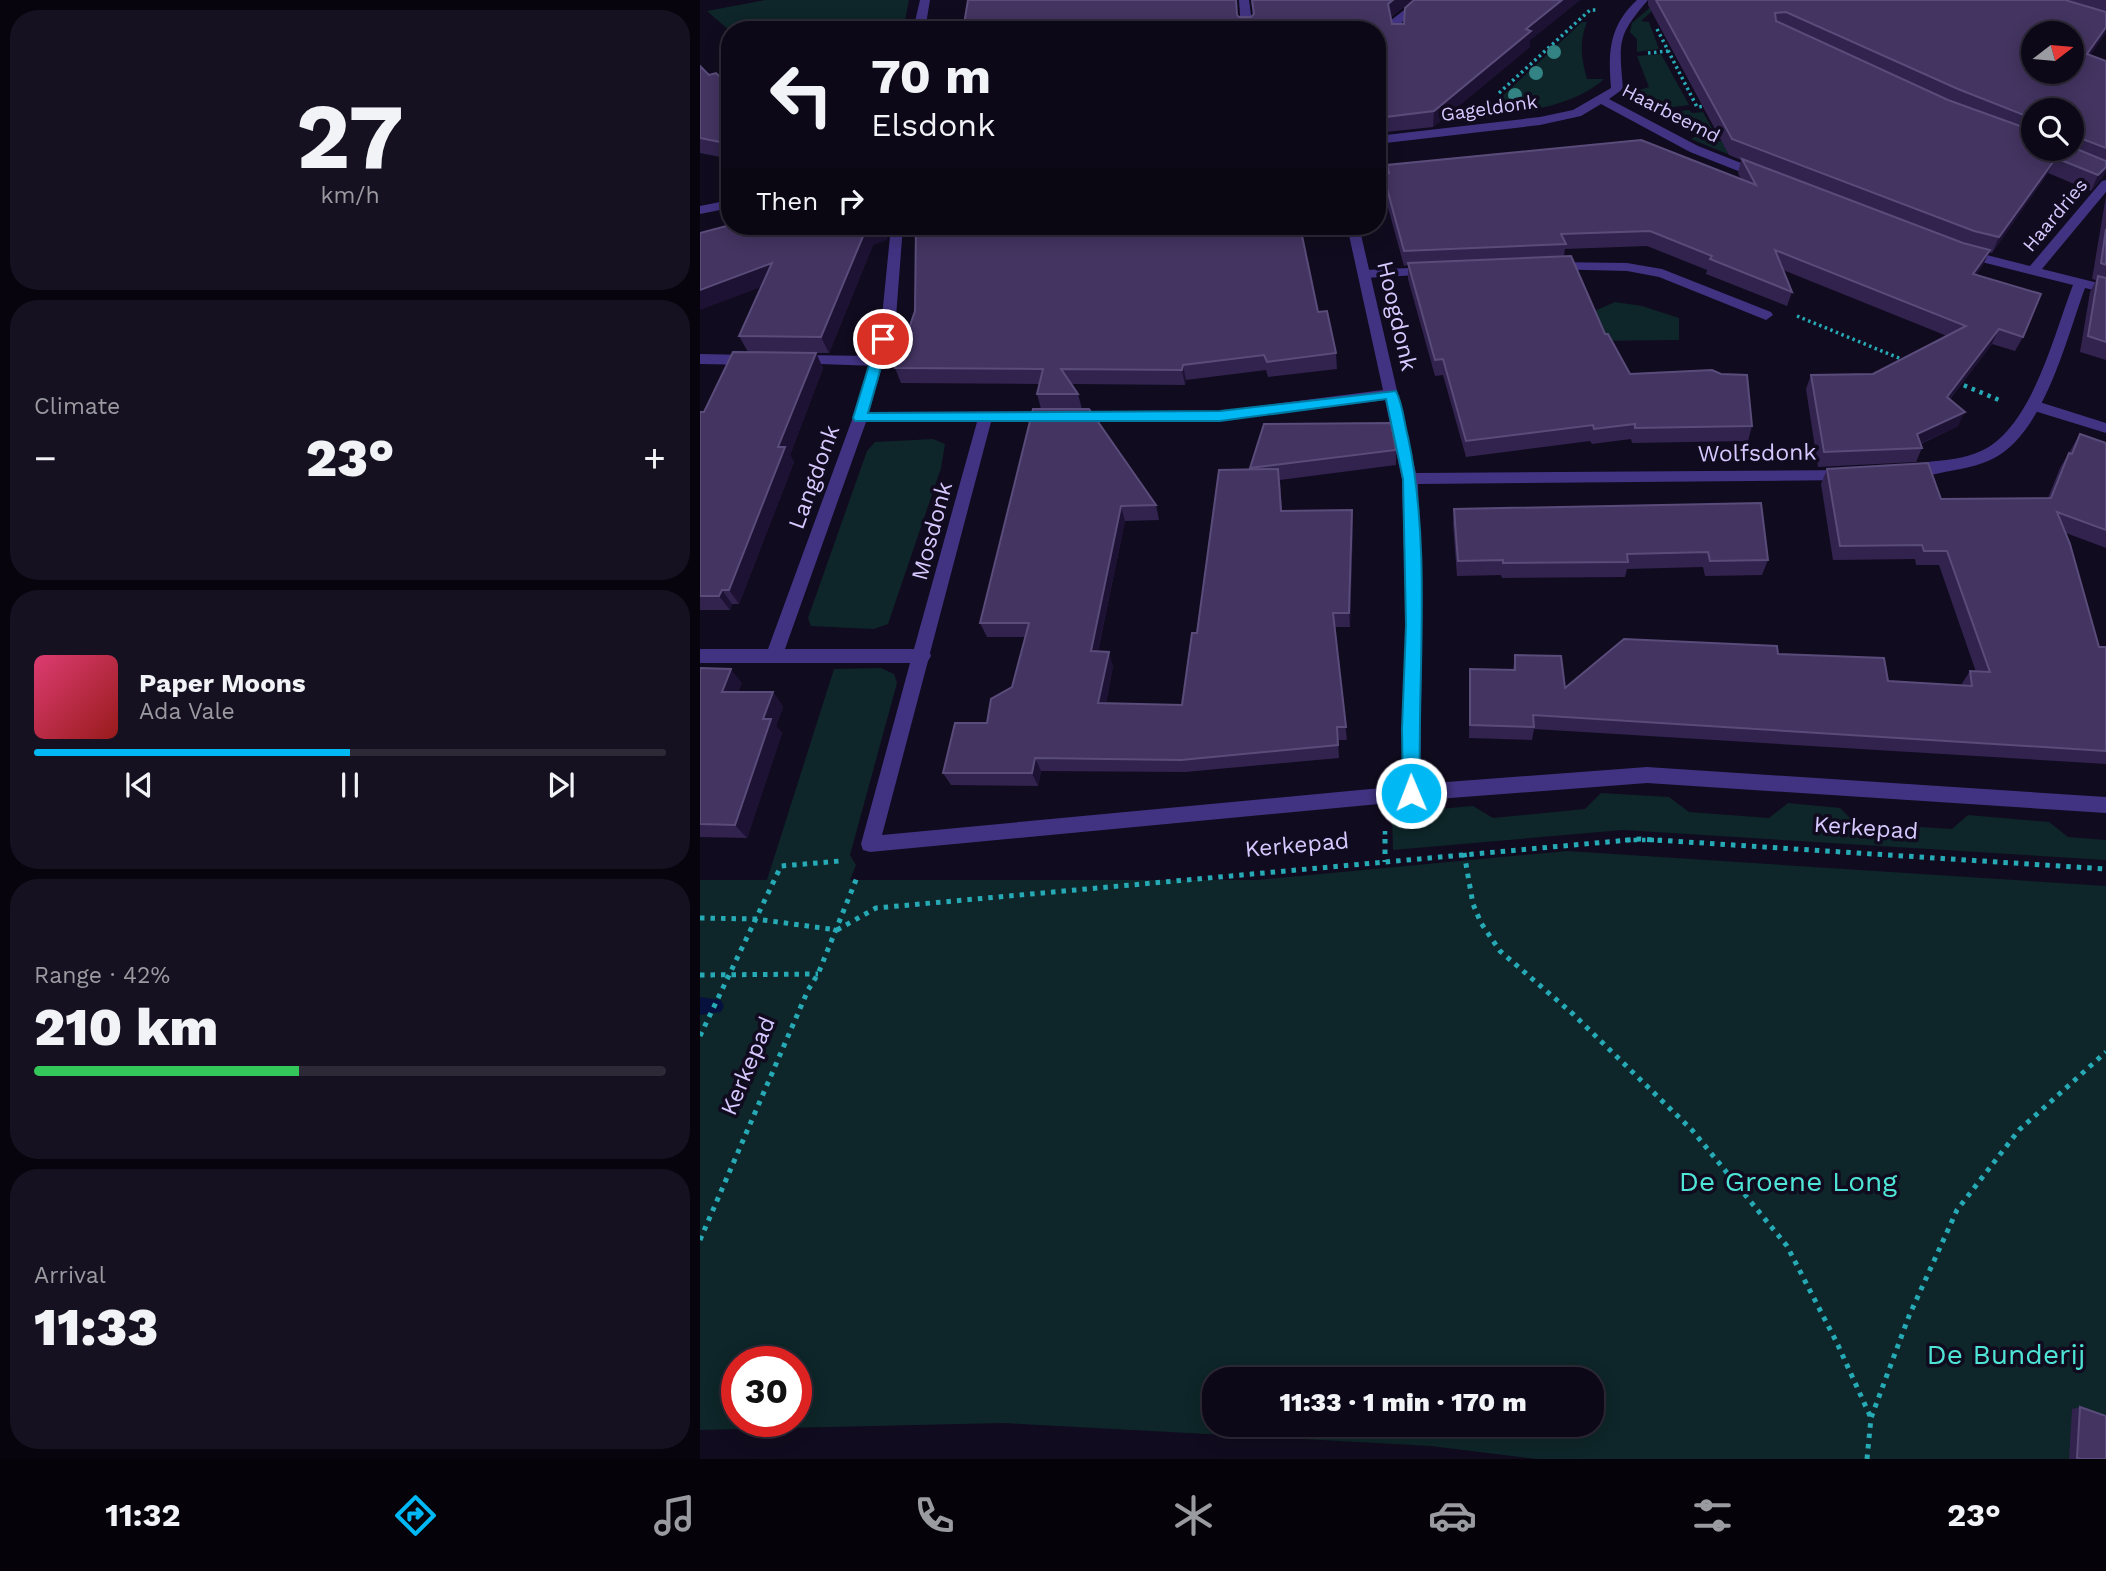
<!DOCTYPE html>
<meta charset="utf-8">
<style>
body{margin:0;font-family:"Work Sans",sans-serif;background:#161120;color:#f1f3f6;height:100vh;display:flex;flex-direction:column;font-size:26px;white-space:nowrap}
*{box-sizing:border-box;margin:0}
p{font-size:23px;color:#9a9aa1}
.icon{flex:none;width:38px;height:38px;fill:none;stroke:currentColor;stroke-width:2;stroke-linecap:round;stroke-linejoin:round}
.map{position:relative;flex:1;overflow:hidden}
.side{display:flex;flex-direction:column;gap:10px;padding:10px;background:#07040d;width:700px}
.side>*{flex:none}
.hud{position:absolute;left:21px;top:21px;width:665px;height:214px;border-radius:28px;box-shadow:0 4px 18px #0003,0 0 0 2px #2d2936;background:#0d0817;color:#f1f3f6;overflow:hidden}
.needle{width:46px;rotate:74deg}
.buttons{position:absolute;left:1321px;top:21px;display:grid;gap:14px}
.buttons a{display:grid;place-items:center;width:63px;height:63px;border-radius:50%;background:#0d0817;box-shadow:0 4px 18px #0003,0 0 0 2px #2d2936;font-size:35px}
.speed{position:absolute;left:21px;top:1346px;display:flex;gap:14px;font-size:35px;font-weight:700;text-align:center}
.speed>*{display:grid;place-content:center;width:91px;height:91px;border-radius:50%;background:#0d0817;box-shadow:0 4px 18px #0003,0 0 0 2px #2d2936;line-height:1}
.speed .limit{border:10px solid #d22;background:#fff;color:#111}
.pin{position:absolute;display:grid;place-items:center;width:60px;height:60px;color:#fff;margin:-30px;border:4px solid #fff;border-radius:50%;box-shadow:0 2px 7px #0007}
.me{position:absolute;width:77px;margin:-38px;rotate:359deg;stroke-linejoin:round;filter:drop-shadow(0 0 5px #0008)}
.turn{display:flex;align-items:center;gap:24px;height:147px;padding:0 35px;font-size:32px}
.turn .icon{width:91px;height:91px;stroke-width:2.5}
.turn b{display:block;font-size:49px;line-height:60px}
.then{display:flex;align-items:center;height:66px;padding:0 35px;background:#0003;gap:14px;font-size:26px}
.big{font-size:52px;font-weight:800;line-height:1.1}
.side .widget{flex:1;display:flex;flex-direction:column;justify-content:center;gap:10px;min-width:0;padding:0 24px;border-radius:28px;background:#161120}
.side .dial{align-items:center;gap:0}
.dial b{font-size:91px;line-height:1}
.song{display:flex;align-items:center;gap:21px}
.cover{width:84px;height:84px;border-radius:10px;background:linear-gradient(135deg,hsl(340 70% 55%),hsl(0 70% 35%))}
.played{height:7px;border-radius:4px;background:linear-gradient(90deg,#00b8f4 50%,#2d2936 50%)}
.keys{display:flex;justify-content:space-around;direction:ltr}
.heat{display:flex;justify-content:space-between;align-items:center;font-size:38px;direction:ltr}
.charge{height:10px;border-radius:5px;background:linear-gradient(90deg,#34c759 42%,#2d2936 0)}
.trip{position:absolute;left:502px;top:1367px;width:402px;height:70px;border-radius:28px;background:#0d0817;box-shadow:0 4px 18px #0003,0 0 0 2px #2d2936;font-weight:800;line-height:70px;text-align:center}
.tabs{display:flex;height:112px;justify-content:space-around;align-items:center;background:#050309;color:#9a9aa1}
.tabs .icon{width:49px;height:49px}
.tabs .active{color:#00b8f4}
.tabs b{font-size:32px;color:#f1f3f6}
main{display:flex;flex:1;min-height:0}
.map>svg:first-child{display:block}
.green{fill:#0e2629;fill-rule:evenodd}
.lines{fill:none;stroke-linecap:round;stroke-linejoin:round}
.stream{fill:#06123d;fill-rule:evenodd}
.path-far2{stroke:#26aab6;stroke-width:3.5;stroke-dasharray:2.5 3.5;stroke-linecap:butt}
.path-far1{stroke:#26aab6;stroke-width:4.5;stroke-dasharray:3.5 5;stroke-linecap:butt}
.path{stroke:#26aab6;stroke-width:5;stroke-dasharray:4.5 6;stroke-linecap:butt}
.service{fill:#413381;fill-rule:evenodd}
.minor{fill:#413381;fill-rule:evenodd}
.tree{fill:#338384}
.wall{fill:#31234e;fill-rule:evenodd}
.shaded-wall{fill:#1d1233}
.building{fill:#433461;stroke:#5a4c7a;stroke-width:2;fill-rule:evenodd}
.route{fill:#00b8f4;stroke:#00789f;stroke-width:2}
.labels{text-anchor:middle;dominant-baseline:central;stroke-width:7;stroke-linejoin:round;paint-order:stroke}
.far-street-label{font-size:19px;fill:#d7c9ff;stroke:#110b1f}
.street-label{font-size:23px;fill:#d7c9ff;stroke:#110b1f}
.near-park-label{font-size:28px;fill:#4ee5d6;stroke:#110b1f}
</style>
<main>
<section class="side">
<div class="widget dial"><b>27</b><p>km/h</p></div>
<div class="widget"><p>Climate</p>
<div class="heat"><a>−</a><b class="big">23°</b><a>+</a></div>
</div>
<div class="widget">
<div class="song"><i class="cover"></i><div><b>Paper Moons</b><p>Ada Vale</p></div></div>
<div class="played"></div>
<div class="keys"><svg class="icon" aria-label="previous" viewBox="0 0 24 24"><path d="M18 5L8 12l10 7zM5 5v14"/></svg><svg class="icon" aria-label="pause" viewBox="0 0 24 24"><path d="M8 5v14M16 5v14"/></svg><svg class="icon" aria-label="next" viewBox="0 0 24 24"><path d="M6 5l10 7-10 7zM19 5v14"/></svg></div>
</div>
<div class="widget"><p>Range · 42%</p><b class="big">210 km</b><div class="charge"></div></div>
<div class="widget"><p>Arrival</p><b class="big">11:33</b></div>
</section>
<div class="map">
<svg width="1406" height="1459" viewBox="0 0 1406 1459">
<rect width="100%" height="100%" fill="#110b1f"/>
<g class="green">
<polygon points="65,0 209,0 203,30 30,31 7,11"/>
<polygon points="959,0 964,0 941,21 949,22 959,49 937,52 937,39 930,32 932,23"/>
<path d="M 882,22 L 887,22 C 879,42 881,58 887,79 L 904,79 C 872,108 819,112 778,119 Z"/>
<polygon points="961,54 989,105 966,108 949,104 939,90 949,87 937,56"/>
<polygon points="989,110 992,113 1003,112 1019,141 1027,141 1035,157 991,139 998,135 971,112"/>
<polygon points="915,302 942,306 979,318 979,340 889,341 881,317"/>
<polygon points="233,439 245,444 241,468 188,624 174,629 111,626 108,618 167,451 175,442"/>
<path d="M 181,668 L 194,674 L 197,683 L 150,855 L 156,865 L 150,880 L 557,880 L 867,851 L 1406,886 L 1406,1459 L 837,1459 L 731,1446 L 303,1423 L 0,1430 L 0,880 L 67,880 L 134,669 ZM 37,1362 L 96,1362 L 96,1421 L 37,1421 ZM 514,1379 L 892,1379 L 892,1424 L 514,1424 Z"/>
<polygon points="901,793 969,797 989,812 1069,818 1088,803 1140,808 1155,823 1252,829 1268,815 1349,822 1368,837 1406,840 1406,860 923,830 693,850 692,813 773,806 793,818 885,809"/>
</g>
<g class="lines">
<polygon class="stream" points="0,997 21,1000 24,1006 21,1012 0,1015"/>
<g class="path-far2">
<polyline points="957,29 997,107 1006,106"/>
<polyline points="948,53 968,51"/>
<polyline points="799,93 890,10 898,10"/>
<polyline points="1097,316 1206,361"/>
</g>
<g class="path-far1">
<polyline points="1256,382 1299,400"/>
<polyline points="685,831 685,840"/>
<polyline points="925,840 962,840"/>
</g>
<g class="path">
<polyline points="685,839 685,862"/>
<polyline points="764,853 773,904 781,923 800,951 873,1014 992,1130 1087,1246 1137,1343 1171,1418"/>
<polyline points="0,918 56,919 137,930"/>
<polyline points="137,930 176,908 940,839 1406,869"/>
<polyline points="0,975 118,974"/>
<polyline points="0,1036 81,866 140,861"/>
<polyline points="0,1240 108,990 118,974 158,875"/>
<polyline points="1167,1459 1171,1418 1209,1316 1257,1210 1319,1130 1406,1052"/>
</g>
<g class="service">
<polygon points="717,0 729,0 702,22 702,37 694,37 690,21"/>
<polygon points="853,262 927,263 962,269 1071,312 1073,315 1066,320 1061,318 959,277 927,271 848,269 848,263"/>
<polygon points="731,267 738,271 736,274 665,278 658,274 665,270"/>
<polygon points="0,354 51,355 58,360 51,365 0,364"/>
<polygon points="96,355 177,356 184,361 177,366 91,363 91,357"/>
<polygon points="1333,400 1406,423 1406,433 1328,409 1326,405 1328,401"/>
</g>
<g class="minor">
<polygon points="220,0 230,0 225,30 213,30"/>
<polygon points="539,0 549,0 553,30 541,30"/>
<path d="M 937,0 L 948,0 C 917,36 919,41 923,89 L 909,99 L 998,146 L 1064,172 L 1064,178 L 1056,178 L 990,152 L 901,104 L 881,116 L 840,125 L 677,144 L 677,136 L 840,117 L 873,110 L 911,88 C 908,52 909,26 937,0 Z"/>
<path d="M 1406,180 L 1406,192 L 1342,269 L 1406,285 L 1406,293 L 1385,288 C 1367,337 1346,424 1301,454 C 1286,464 1267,468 1250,471 C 1235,474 1216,479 1202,475 L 1199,471 L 1202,467 C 1228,459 1255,463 1281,451 C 1332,428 1354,334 1373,285 L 1258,256 L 1258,250 L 1263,249 L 1330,266 L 1402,181 Z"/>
<polygon points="30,200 30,208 0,214 0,206"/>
<path d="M 191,226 L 203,226 L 196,317 L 169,412 L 520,411 L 683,390 L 647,226 L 659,226 L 716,473 L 1153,470 L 1156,474 L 1153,478 L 1148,480 L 718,484 L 722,625 L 720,784 L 947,767 L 1406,797 L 1406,813 L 947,783 L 711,801 L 170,852 L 163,850 L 161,844 L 210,663 L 0,663 L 0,649 L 68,649 L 153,417 L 170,361 L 182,317 ZM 685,400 L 702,479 L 706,625 L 702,786 L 182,835 L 228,661 L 231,656 L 230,653 L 291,422 L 520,421 ZM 166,422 L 277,422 L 214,649 L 85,649 Z"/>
</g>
</g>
<g class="tree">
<circle cx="854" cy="52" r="7"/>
<circle cx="836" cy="73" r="7"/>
<circle cx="815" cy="95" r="7"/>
</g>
<g class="wall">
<polygon points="268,0 537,0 537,15 539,17 551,17 553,15 551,0 713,0 691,17 692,24 704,24 715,0 880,0 830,40 830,47 733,127 677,133 677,30"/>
<path d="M 948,0 L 1406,0 L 1406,32 L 1390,55 L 1406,61 L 1406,171 L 1402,178 L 1391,191 L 1348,173 L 1292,253 L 1289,252 L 1283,265 L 1276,275 L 1323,337 L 1315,351 L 1292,344 L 1250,399 L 1258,426 L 1221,444 L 1222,448 L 1216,462 L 1118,467 L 1106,389 L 1111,375 L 1173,374 L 1247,336 L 1083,270 L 1092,292 L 1087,306 L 1006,274 L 1007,270 L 947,246 L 865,249 L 864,256 L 905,334 L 930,374 L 1052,426 L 1048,441 L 932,443 L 931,439 L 892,444 L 890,441 L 766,457 L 743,375 L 735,376 L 708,279 L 708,265 L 704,266 L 683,189 L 683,174 L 687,174 L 687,165 L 1041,179 L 1038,173 L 1041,160 L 1029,155 L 948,5 ZM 1334,110 L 1372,110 L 1372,149 L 1334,149 Z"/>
<polygon points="0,66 9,75 30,86 30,159 0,153"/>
<polygon points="1406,196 1406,360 1380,352 1390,292 1396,280 1392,279"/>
<polygon points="187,240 173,245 129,353 116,353 123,368 90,455 94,462 39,604 32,604 30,610 0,610 0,412 4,412 48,352 39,336 61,287"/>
<polygon points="215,311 618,312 636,353 637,369 568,377 566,370 486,380 485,385 372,384 378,394 382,409 341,409 337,394 339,384 201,383 195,368"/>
<polygon points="333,409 456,505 459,520 425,521 398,651 413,666 406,703 482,705 497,633 550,468 696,450 696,465 580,480 582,511 652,510 653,525 650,627 635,627 647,740 638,740 639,758 485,772 341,771 338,786 251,785 243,773 287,723 312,687 325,637 287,637 280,623"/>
<polygon points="1380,434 1406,443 1406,548 1366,533 1399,647 1406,647 1406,764 834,729 832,740 769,738 770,669 813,670 815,655 865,688 1078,654 1188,681 1261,685 1270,671 1276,672 1239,565 1216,565 1215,559 1133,560 1121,484 1127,469 1241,499 1348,498 1360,468"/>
<polygon points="754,509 1068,560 1062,575 1005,576 1003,567 927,569 925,577 802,578 801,575 757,576 753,524"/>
<polygon points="0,668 42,683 38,692 73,692 83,707 76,726 82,733 47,838 0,837"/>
<polygon points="1380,1407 1406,1459 1369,1459 1372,1409"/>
</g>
<g class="shaded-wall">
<polygon points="693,0 713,0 688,19 688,4"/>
<polygon points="862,0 880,0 830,40 830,47 733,127 734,111 826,29"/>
<polygon points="1406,27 1406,32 1380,70 1387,54"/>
<polygon points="1356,158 1348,173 1292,253 1299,237"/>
<polygon points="1406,167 1406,171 1402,178 1391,191 1398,175"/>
<polygon points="174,226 189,226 187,240 173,245 129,353 121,337 166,229"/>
<polygon points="1290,250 1283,265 1266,288 1273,274"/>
<polygon points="72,263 80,280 0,310 0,290"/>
<polygon points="1299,329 1292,344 1240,411 1247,397"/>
<polygon points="116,353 123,368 90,455 94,462 39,604 29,590 78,447"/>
<polygon points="483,365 486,380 485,385 482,370"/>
<polygon points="1265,412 1258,426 1211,448 1217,434"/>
<polygon points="421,506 425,521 395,664 391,651"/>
<polygon points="652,510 653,525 650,627 649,613"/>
<polygon points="22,590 32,604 30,610 19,596"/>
<polygon points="409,652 413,666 403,717 398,703"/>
<polygon points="31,669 42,683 33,706 22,692"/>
<polygon points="73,692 83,707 76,726 82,733 47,838 35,825 63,719"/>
<polygon points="335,758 341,771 338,786 332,773"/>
</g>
<g class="building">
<polygon points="268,0 536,0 537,15 539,17 551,17 554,14 552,0 693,0 688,4 692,24 704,24 705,8 714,0 862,0 826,29 831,31 734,111 677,118 677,30 263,30"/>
<path d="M 956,0 L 1365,0 L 1406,12 L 1406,27 L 1387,54 L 1406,61 L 1406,148 L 1372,135 L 1372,110 L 1334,110 L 1334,119 L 1258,89 L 1086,12 L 1075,13 L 1076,21 L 1248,100 L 1334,131 L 1334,149 L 1372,149 L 1372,147 L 1406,161 L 1406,167 L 1398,175 L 1356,158 L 1299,237 L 1274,231 L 1032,139 ZM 1334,33 L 1372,33 L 1372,72 L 1334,72 Z"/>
<polygon points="0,66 9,75 16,73 30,86 30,144 0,138"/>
<polygon points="941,140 1056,185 1042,159 1263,243 1290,250 1273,274 1341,294 1323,337 1299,329 1247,397 1265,412 1217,434 1222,448 1124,452 1111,375 1173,374 1266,326 1075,250 1092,292 1010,259 1012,256 950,231 861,234 866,244 704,251 683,174 689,173 687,165"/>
<polygon points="30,225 30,226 174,226 166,229 121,337 39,336 72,263 0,290 0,233"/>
<polygon points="216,226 600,226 618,312 627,311 636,353 567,362 564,355 483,365 482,370 361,369 378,394 337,394 343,369 195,368 215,311"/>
<polygon points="1406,229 1406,265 1401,263"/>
<polygon points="871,256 905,334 908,334 930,374 1012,370 1021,374 1047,375 1052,426 935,428 935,424 894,429 893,425 766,441 743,359 735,360 708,263"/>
<polygon points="1398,276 1406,278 1406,342 1388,336"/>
<polygon points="33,352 116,353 78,447 85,447 29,590 22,590 19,596 0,596 0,412 4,412"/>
<polygon points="333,409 389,409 456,505 421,506 391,651 409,652 398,703 482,705 492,633 497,633 519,470 578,469 581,511 652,510 649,613 633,613 646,727 637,727 638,745 481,760 335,758 332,773 243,773 255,723 287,723 291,699 312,687 329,623 280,623"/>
<polygon points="691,423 696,450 550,468 564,424"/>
<polygon points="1380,434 1406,443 1406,530 1357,512 1370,544 1399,647 1406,647 1406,751 833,715 834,727 770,725 770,669 815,670 815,655 861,656 865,688 924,639 1077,646 1078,654 1184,658 1188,681 1272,686 1270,671 1290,672 1247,551 1224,551 1222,545 1140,546 1127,469 1228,463 1241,499 1351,498 1369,453 1372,454"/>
<polygon points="1061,503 1068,560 1010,561 1008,552 927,554 928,562 803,563 803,560 758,561 754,509"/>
<polygon points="0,668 31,669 22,692 73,692 63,719 71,719 35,825 0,824"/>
<polygon points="1380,1407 1406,1416 1406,1459 1382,1459 1377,1458"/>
</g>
<path class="route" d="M 183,335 L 189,339 L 168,413 L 520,411 L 696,391 C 703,405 704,422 708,437 C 732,548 717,678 720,793 L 717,798 L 706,798 L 703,793 L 702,729 L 706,625 L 703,479 L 686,399 L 520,421 L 155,421 L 153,418 L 177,339 Z"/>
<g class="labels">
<g class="far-street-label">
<text transform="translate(789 108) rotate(-8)">Gageldonk</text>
<text transform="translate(971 113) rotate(27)">Haarbeemd</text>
<text transform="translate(1355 215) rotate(-50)">Haardries</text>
</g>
<g class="street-label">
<text transform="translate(697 316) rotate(77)">Hoogdonk</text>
<text transform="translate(1057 453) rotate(-1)">Wolfsdonk</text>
<text transform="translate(114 477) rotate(-70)">Langdonk</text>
<text transform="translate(232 531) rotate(-75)">Mosdonk</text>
<text transform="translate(1166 828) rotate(4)">Kerkepad</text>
<text transform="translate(597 845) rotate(-5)">Kerkepad</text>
<text transform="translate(48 1066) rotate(-67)">Kerkepad</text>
</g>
<g class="near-park-label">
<text x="1088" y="1181">De Groene Long</text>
<text x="1306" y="1354">De Bunderij</text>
</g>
</g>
</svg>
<div class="buttons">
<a><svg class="needle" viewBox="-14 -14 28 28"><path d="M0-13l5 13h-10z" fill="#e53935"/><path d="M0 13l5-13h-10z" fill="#9a9aa1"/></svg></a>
<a><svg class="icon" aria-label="search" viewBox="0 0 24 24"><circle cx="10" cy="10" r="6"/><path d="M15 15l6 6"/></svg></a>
</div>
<div class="speed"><div class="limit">30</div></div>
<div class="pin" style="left:183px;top:339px;background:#d93025"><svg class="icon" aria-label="arrive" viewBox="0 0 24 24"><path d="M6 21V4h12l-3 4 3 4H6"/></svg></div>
<svg class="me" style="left:711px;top:793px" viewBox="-20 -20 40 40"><circle r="17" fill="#00b8f4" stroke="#fff" stroke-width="3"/><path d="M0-11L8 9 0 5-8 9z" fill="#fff"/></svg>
<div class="trip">11:33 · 1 min · 170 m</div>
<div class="hud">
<div class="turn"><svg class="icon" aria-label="left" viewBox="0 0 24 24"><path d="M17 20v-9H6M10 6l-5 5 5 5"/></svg><div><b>70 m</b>Elsdonk</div></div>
<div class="then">Then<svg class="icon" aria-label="right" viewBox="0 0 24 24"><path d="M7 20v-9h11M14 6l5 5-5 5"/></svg></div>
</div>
</div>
</main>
<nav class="tabs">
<b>11:32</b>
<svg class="icon active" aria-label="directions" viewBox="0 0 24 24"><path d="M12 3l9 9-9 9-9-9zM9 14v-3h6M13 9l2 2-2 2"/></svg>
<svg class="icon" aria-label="music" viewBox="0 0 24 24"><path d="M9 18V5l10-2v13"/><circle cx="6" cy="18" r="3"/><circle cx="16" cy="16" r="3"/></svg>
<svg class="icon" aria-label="phone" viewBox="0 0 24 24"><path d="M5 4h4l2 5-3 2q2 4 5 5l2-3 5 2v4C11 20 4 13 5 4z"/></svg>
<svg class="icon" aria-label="climate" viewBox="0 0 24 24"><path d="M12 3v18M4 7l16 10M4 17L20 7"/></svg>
<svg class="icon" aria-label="car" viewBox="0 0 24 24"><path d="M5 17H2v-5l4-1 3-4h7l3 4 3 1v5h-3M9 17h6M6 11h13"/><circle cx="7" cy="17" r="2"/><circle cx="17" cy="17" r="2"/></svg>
<svg class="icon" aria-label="filters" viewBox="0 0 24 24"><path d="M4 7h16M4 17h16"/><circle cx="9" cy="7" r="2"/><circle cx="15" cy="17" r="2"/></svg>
<b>23°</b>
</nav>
